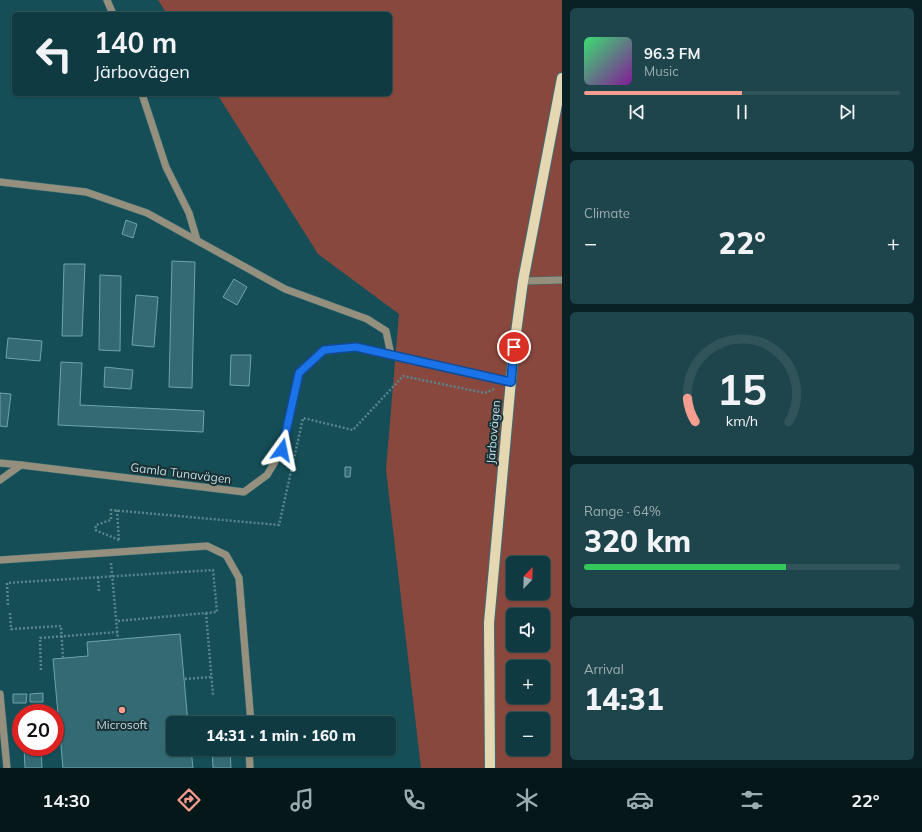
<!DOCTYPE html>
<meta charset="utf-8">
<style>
body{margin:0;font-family:Mulish,sans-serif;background:#1e454c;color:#f1f3f6;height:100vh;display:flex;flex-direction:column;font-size:15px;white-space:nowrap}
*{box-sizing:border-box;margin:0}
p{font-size:13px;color:#9cadb1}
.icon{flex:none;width:22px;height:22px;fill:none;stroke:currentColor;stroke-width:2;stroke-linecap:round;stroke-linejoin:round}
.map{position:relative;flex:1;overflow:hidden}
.sheet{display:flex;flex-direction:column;gap:8px;padding:8px;background:#092024;width:360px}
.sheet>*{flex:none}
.hud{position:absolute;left:12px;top:12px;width:380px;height:84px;border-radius:6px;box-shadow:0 1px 3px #0004,0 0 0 1px #30545a;background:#103a41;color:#f1f3f6;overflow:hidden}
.needle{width:26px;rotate:23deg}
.controls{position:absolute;left:506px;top:556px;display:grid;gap:8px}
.controls a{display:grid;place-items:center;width:44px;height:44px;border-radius:6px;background:#103a41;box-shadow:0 1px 3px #0004,0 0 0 1px #30545a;font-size:20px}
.speed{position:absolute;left:12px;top:704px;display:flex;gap:8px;font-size:20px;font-weight:700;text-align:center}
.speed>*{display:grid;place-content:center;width:52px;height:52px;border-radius:50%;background:#103a41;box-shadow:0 1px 3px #0004,0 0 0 1px #30545a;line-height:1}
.speed .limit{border:6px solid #d22;background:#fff;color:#111}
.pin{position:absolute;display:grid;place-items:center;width:34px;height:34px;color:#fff;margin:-17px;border:2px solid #fff;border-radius:50%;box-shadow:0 1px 4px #0007}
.me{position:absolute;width:44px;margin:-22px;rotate:12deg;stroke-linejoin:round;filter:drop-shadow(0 0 3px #0008)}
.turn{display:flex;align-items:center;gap:14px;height:84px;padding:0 16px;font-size:18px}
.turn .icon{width:52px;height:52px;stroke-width:2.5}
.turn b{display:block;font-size:28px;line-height:34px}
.big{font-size:30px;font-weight:800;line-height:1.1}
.sheet .widget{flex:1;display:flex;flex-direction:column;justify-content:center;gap:6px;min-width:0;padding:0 14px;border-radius:6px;background:#1e454c}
.sheet .dial{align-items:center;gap:0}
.dial svg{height:104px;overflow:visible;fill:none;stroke:#30545a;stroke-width:7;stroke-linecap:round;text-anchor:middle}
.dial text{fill:#f1f3f6;stroke:none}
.song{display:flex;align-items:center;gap:12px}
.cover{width:48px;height:48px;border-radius:6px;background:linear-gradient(135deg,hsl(140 70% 55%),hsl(290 70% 35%))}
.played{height:4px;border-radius:2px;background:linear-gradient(90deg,#f59d8e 50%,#30545a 50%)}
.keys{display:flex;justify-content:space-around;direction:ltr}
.heat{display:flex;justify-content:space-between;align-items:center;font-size:22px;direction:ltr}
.charge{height:6px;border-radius:3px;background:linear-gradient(90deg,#34c759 64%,#30545a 0)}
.trip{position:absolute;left:166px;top:716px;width:230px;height:40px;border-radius:6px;background:#103a41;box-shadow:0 1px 3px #0004,0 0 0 1px #30545a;font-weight:800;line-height:40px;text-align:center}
.tabs{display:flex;height:64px;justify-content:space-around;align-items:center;background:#06171a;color:#9cadb1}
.tabs .icon{width:28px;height:28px}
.tabs .active{color:#f59d8e}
.tabs b{font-size:18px;color:#f1f3f6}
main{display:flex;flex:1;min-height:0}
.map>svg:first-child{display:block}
.green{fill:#89483e;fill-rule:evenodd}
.building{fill:#346a73;stroke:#6da4ae}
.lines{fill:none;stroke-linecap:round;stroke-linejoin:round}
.minor-casing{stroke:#3b6d75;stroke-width:8}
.major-casing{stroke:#3b6d75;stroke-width:12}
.path{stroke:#59868d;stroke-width:2.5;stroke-dasharray:2 2;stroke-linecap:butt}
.minor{stroke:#958f7d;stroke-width:7}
.major{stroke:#e4d7b2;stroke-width:10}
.route-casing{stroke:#114b97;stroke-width:10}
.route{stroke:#1a73e8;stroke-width:7}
.poi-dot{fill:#f59d8e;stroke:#193034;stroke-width:1.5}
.labels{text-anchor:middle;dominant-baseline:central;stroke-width:4;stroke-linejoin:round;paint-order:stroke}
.street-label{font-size:12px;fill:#c0dbe0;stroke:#193034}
.poi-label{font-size:12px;fill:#c0dbe0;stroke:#193034}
</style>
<main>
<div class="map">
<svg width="562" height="768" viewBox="0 0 562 768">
<rect width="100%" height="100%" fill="#154e57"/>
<path class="green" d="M 158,0 L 562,0 L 562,768 L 421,768 L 386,470 L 399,314 L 318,254 L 217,94 L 390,94 L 390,14 L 167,14 ZM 513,563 L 543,563 L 543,593 L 513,593 ZM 513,615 L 543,615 L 543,645 L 513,645 ZM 513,667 L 543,667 L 543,697 L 513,697 ZM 513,719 L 543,719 L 543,749 L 513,749 Z"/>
<g class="building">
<polygon points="126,220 137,224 133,238 122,234"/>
<polygon points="172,261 195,262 192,388 169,387"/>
<polygon points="64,264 85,264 82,336 62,336"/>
<polygon points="100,275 121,276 120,351 99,350"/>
<polygon points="234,279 247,287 237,305 223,297"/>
<polygon points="136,295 158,297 154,347 132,345"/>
<polygon points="8,338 42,341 40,361 6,358"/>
<polygon points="231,355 251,355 249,386 230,385"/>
<polygon points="61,362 82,363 80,405 204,411 203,432 58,425"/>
<polygon points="105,367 133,370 131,389 104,387"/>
<polygon points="0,393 11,394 7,427 0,426"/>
<polygon points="345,467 351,467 350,477 345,477"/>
<polygon points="180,634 188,723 173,723 173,749 191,749 193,768 63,768 53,659 88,656 87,642"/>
<polygon points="43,693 43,702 30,702 30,694"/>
<polygon points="13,694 27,694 26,703 13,703"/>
<polygon points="19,723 21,723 21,743 20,743"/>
<polygon points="24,747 41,747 42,768 25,768"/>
<polygon points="212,749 230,749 231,768 213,768"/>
</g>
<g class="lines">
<defs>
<g id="minor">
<polyline points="107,0 113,14"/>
<polyline points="142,94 166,167 189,213 197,240"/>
<polyline points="0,182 86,192 147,213 285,289 367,319 386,331 391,355"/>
<polyline points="523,281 562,280"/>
<polyline points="0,463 21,465"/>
<polyline points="0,480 21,465 244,492 267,475 282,450 299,373 324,351 356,347 511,382"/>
<polyline points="0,560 207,546 226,555 239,578 251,723"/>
<polyline points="0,694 7,768"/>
<polyline points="249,749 250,768"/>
</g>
<polyline id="major" points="490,768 489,623 514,347 523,281 562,78"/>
</defs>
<use href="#minor" class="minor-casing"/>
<use href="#major" class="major-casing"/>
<g class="path">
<polyline points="117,510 119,542"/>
<polyline points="119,540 95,530 96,525 111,520 111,510 279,525 303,418 353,430 403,376 485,393 494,389"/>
<polyline points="111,563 118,640"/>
<polyline points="98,577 99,592"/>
<polyline points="8,605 7,583 213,570 217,612 117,621"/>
<polyline points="10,613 11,629 61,626 63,658"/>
<polyline points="206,613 213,695"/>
<polyline points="41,670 40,638 118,632"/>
<polyline points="185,679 212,677"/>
</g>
<use href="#minor" class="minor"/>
<use href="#major" class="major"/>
</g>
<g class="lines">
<defs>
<polyline id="route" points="282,450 299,373 324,350 356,347 511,382 514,347"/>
</defs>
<use href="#route" class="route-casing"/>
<use href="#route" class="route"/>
</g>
<circle class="poi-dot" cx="122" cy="710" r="4"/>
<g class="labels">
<g class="street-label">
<text transform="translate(493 432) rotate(-85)">Järbovägen</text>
<text transform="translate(181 473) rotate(7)">Gamla Tunavägen</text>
</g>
<g class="poi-label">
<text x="122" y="724">Microsoft</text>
</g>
</g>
</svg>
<div class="controls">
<a><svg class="needle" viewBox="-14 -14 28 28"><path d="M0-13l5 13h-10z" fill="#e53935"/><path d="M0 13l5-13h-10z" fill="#9cadb1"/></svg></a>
<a><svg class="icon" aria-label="sound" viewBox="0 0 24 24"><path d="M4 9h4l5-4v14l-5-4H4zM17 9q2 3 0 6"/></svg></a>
<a>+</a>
<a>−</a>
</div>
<div class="speed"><div class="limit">20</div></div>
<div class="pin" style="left:514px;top:347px;background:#d93025"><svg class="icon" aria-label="arrive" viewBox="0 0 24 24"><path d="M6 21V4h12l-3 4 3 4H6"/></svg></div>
<svg class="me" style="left:282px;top:450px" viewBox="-20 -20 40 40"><path d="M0-17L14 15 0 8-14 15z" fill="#1a73e8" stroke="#fff" stroke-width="4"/></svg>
<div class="trip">14:31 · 1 min · 160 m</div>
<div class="hud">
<div class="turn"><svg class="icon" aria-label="left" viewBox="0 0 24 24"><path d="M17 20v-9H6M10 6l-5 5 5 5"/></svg><div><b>140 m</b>Järbovägen</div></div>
</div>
</div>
<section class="sheet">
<div class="widget">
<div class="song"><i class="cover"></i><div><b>96.3 FM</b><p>Music</p></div></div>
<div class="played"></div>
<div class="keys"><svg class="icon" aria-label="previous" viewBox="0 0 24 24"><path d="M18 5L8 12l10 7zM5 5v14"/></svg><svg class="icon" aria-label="pause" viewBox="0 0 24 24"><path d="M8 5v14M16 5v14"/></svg><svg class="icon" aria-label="next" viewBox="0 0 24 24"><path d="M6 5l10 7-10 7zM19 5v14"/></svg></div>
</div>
<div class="widget"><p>Climate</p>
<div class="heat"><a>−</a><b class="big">22°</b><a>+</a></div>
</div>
<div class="widget dial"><svg viewBox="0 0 100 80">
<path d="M14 69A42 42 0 1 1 86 69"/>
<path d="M14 69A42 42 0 0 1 8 51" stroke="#f59d8e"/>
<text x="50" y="56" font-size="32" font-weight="700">15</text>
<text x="50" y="72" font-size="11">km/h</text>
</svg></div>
<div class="widget"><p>Range · 64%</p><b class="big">320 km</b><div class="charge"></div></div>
<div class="widget"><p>Arrival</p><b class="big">14:31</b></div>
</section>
</main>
<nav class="tabs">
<b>14:30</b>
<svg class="icon active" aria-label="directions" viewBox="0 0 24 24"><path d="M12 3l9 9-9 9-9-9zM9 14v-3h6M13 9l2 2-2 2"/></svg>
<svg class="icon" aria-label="music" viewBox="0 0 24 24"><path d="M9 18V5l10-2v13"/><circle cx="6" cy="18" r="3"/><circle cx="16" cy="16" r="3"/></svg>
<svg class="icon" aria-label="phone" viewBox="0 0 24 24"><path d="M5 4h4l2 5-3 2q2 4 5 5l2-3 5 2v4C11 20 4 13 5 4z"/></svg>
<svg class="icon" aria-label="climate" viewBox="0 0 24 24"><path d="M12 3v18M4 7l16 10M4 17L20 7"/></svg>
<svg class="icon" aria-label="car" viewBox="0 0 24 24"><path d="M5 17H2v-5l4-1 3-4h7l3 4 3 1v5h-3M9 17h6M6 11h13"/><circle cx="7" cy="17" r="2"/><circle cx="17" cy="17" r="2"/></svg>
<svg class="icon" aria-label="filters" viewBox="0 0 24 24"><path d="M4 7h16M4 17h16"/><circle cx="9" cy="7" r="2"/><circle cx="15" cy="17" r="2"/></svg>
<b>22°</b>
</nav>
